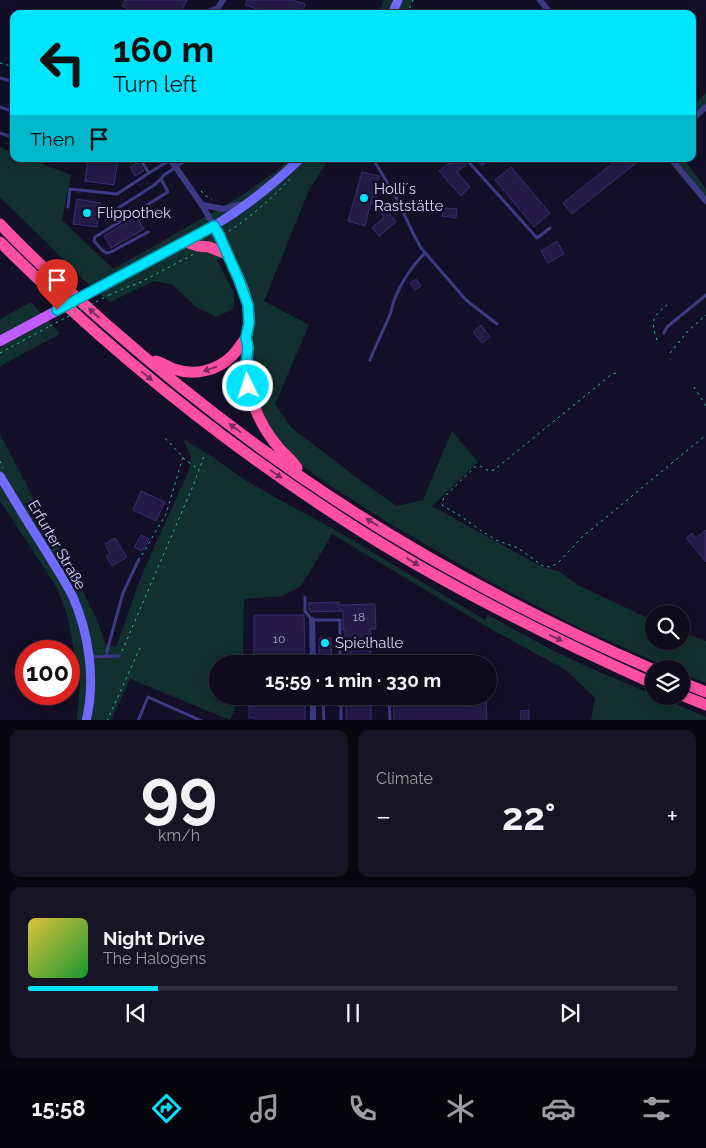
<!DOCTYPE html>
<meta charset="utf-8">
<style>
body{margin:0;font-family:Raleway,sans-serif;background:#171425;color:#f1f3f6;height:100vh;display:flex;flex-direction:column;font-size:19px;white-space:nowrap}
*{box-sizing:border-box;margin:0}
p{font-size:16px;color:#9b9ba3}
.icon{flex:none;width:28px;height:28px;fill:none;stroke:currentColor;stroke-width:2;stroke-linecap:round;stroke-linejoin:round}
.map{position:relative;height:720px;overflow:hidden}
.details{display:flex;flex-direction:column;gap:10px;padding:10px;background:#08060f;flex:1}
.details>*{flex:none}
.banner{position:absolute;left:10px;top:10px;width:686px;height:152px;border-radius:10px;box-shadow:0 2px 12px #0003,0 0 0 1px #2e2b3b;background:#00e5ff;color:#111;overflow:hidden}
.buttons{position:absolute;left:645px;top:605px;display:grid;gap:10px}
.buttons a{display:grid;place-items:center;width:45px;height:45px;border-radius:50%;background:#0e0b1c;box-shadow:0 2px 12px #0003,0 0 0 1px #2e2b3b;font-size:25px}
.speed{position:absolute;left:15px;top:640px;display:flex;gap:10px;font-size:25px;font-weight:700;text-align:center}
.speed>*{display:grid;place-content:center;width:65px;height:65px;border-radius:50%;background:#0e0b1c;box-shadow:0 2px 12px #0003,0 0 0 1px #2e2b3b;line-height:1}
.speed .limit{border:8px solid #d22;background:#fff;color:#111}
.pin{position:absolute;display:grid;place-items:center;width:42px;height:42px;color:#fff;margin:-51px -21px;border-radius:50% 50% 50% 0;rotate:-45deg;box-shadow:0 0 5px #0007}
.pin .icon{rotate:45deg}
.me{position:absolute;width:55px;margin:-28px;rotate:356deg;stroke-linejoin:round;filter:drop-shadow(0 0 4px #0008)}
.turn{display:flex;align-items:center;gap:18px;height:105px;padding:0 20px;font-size:22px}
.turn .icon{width:65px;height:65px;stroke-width:2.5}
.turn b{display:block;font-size:35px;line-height:42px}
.then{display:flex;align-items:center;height:48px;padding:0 20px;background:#0003;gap:10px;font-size:19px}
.big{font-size:38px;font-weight:700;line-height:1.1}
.details .widget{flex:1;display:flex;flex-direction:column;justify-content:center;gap:8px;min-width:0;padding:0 18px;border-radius:10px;background:#171425}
.details .dial{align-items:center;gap:0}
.dial b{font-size:65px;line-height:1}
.song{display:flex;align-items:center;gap:15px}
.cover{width:60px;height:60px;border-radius:8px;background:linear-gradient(135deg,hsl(50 70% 55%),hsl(130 70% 35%))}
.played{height:5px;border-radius:2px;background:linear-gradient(90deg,#00e5ff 20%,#2e2b3b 20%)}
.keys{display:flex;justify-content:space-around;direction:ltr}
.heat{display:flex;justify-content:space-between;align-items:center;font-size:28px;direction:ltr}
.details .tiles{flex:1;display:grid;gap:10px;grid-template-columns:1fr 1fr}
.widget:last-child{grid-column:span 2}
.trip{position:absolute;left:209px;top:655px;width:288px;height:50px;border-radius:25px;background:#0e0b1c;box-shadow:0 2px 12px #0003,0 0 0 1px #2e2b3b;font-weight:700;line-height:50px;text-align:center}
.dock{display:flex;height:80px;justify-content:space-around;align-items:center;background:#06040b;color:#9b9ba3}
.dock .icon{width:35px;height:35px}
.dock .active{color:#00e5ff}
.dock b{font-size:22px;color:#f1f3f6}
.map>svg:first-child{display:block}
.green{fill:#12302f}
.building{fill:#241b47;stroke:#3b2d73}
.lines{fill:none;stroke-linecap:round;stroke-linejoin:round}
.path{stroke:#2fb8b0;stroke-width:1;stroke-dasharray:2.5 4;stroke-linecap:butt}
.service{stroke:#3d3a85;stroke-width:3}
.minor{stroke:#3d3a85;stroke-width:6}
.secondary{stroke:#6f6bff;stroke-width:9}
.primary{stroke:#c25bff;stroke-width:10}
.motorway{stroke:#ff4fa3;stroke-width:11}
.path-bridge{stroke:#2fb8b0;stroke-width:1;stroke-dasharray:2.5 4;stroke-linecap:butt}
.primary-bridge{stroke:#c25bff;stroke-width:10}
.oneway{fill:#7d2c5e}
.route-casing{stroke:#0095a6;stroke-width:12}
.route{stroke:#00e5ff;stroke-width:9}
.poi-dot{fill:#00e5ff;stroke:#130f26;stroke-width:2}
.labels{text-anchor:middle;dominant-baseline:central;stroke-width:5;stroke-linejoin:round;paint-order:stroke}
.number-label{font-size:12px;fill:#aca6d1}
.poi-label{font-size:15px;fill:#d9d4ff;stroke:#130f26;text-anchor:start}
.street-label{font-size:15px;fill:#d9d4ff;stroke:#130f26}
</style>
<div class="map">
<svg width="706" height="721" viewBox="0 0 706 721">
<rect width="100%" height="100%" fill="#130f26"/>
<g class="green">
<polygon points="384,0 412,0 407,14 378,14"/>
<polygon points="706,93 706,104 693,117 693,106"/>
<polygon points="0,147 14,153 14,159 30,159 71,175 62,220 113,269 236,199 277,171 288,159 329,159 309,190 264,301 309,325 275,404 292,428 365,484 397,506 423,500 452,431 478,462 432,506 542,567 560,572 578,585 654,621 654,641 681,641 681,632 706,641 706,683 681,673 681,669 672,669 582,629 492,583 392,525 335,489 302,466 270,432 253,394 249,293 233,252 217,260 235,295 233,309 216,317 196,307 173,285 154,281 110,302 87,283 0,197"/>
<polygon points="675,159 684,159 706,189 706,197"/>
<polygon points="31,302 60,334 0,366 0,319"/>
<polygon points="0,434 96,617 105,643 116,647 142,574 189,470 191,457 183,439 211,456 248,482 289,505 334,529 485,620 488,615 552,650 590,668 654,695 654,696 657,696 706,717 706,720 591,720 595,698 567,671 484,625 332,534 310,572 300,587 282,596 244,599 243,664 218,664 218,696 241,696 230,720 130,679 111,720 77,720 80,682 69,623 64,605 54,583 0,501"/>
</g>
<g class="building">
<polygon points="125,0 187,0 180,14 138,14 122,6"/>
<polygon points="247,0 293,0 305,4 302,14 272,14 245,5"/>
<polygon points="88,159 118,159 114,185 85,181"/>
<polygon points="456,159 463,159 466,165 457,172 470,187 461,196 439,171 449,163 450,164"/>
<polygon points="475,159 489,159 482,166"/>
<polygon points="618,159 641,159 572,214 563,203"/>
<polygon points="138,162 144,171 135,176 130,167"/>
<polygon points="511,167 550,213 534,227 495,180"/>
<polygon points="362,172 379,176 374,194 396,222 379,236 372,228 384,217 371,202 365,226 348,221"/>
<polygon points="77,199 101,203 97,227 73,224"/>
<polygon points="443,208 457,209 456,218 442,216"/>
<polygon points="136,216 144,229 111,248 104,236"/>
<polygon points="557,241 564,254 548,263 541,251"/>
<polygon points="416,279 421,286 415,290 410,283"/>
<polygon points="481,325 490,337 482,343 473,332"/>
<polygon points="141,491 165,502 156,521 133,510"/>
<polygon points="706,530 706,562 686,538 692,533 696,538"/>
<polygon points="141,535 149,539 142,551 134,547"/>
<polygon points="115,538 127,557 112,566 106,556 110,553 105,544"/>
<polygon points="339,602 339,605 375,604 376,629 370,629 371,664 345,664 345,630 343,630 343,611 310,612 309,610 309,603"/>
<polygon points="254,615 304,615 305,664 254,664"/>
<polygon points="319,638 331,638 332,664 319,664"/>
<polygon points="255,696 305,696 305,721 255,721 255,718 249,718 249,706 254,706"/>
<rect x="346" y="696" width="25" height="25"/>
<polygon points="393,696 486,696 487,721 394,721"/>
<polygon points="529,710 529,721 521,721 520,711"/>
</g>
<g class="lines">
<g class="path">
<polyline points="407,14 413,0"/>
<polyline points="0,63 14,67"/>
<polyline points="307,162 310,159"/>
<polyline points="201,191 206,196 212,199"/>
<path d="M 229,231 C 251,217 272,198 290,179"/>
<polyline points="109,295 125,288 139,283 194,254"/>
<path d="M 657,340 C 651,321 651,318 667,305"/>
<polyline points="0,353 50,326"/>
<polyline points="670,353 688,331 706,315"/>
<polyline points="616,373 612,374 494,470 489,471 480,466 475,467 444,497 442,504 443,506 459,515 480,530 498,541 518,548 543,566 550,567 558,563 581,538 706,435"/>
<polyline points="694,387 706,406"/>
<polyline points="183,458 198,469"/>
<polyline points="0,461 3,468"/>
<polyline points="142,555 166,514 183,457 164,437"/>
<polyline points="122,651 193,486 204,456"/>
<polyline points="107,721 140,648"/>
</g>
<g class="service">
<polyline points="0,78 14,82"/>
<polyline points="0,107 14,112"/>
<polyline points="0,133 14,138"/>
<polyline points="140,159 149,173 170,160"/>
<polyline points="373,159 396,197 413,233 421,248 466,300 497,324"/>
<polyline points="466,159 537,238 550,228"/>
<polyline points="68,207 70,189 117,194 149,173"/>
<polyline points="107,215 153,186 161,179"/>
<polyline points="148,232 111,252 106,253 101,249 94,241 95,237 168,192 161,179 164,175 188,159"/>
<polyline points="664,333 667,327 706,295"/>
<path d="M 370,360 C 376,345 383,331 389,317 C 392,311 392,304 395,298 C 402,281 412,266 425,253"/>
<polyline points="305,597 305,611 312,620 340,620 340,664"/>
<polyline points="107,656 107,651 123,593 139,559"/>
<polyline points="89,657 119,656"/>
<polyline points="341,696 341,721"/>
<polyline points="389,696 390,721"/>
<polyline points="314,702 341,702"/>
<polyline points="323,702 324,721"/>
<polyline points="138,721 148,697 202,721"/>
</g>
<g class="minor">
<polyline points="540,0 551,14"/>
<polyline points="203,14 218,8 223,0"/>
<polyline points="692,119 706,107"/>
<polyline points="170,159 202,205 214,226"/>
<polyline points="671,159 706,201"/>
<polyline points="202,205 224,209 236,205 244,205"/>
<polyline points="312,620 313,664"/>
<polyline points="313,696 313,721"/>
</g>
<g class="secondary">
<polyline points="392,14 398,0"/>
<path d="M 214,226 C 245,207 274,184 300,159"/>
<path d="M 0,476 C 15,501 30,526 46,551 C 55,566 65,581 73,597 C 89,634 96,681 86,721"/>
</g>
<g class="primary">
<polyline points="101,287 214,226"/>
<polyline points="0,341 43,318"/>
</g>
<g class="motorway">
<path d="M 0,224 C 33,259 69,291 105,323 C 204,410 311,490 425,555 C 499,598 576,636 654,670"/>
<path d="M 214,226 C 220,236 224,247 229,257 C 237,275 248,294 249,315 C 250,323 247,330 247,337 C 246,341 248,345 248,349 C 247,368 247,386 254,405 C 259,421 268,435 279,448 C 285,455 292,460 297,468"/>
<path d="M 0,242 C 110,352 232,450 364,533 C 456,591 554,639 654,684"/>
<polyline points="186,242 198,246 209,247 227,254"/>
<path d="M 156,361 C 163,363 168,367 174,369 C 194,376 217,371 232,356 C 237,351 241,344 246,338"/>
<polyline points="681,682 706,692"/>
<polyline points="681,695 706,705"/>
</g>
<polyline class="path-bridge" points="50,326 109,295"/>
<polyline class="primary-bridge" points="43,318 101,287"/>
</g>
<defs><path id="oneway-solid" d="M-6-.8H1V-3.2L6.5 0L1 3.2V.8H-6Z" transform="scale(1.25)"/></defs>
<g class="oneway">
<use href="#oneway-solid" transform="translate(94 313) rotate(-138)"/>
<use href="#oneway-solid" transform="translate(210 369) rotate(161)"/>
<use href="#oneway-solid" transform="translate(147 376) rotate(40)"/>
<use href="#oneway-solid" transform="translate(235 428) rotate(-143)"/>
<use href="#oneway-solid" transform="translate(276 474) rotate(35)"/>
<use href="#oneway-solid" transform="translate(372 522) rotate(-148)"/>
<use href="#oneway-solid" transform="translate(413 562) rotate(31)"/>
<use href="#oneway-solid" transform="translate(556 638) rotate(25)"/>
</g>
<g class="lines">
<defs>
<polyline id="route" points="57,310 214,226 219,235 239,280 248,305 249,323 246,338 248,347 246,364 248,386"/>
</defs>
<use href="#route" class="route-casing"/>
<use href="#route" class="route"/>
</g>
<g class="poi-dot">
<circle cx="364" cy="198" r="5"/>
<circle cx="87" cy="213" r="5"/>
<circle cx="325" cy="643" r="5"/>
</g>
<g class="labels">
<g class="number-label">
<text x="359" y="617">18</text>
<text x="279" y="639">10</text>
</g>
<g class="poi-label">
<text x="374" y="189">Holli´s<tspan x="374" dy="17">Raststätte</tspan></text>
<text x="97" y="213">Flippothek</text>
<text x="335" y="643">Spielhalle</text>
</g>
<g class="street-label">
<text transform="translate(57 545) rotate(60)">Erfurter Straße</text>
</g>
</g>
</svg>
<div class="buttons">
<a><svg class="icon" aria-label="search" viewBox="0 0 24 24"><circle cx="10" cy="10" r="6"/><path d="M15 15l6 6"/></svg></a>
<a><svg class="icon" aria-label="layers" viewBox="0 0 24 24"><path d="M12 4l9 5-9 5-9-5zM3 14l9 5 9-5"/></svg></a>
</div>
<div class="speed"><div class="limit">100</div></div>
<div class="pin" style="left:57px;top:310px;background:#d93025"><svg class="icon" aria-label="arrive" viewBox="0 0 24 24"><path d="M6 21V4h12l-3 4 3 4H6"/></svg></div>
<svg class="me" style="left:248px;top:386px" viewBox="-20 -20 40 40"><circle r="17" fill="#00e5ff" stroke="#fff" stroke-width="3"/><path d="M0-11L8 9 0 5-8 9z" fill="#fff"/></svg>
<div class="trip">15:59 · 1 min · 330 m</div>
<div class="banner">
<div class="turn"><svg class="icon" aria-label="left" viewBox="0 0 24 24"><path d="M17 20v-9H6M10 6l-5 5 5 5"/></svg><div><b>160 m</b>Turn left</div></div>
<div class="then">Then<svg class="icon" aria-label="arrive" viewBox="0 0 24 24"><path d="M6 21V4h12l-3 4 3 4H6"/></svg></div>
</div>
</div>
<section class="details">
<div class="tiles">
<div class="widget dial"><b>99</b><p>km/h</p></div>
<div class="widget"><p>Climate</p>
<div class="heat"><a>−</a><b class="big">22°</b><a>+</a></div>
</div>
<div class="widget">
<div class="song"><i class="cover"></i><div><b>Night Drive</b><p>The Halogens</p></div></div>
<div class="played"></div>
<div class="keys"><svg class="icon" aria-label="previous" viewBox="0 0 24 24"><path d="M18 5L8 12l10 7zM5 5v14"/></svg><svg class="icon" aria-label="pause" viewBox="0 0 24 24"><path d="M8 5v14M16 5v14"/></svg><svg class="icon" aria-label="next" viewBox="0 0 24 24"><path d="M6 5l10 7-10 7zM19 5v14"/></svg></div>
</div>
</div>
</section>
<nav class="dock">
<b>15:58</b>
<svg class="icon active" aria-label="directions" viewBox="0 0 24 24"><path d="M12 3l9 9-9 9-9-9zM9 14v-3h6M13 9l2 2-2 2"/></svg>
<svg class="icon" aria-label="music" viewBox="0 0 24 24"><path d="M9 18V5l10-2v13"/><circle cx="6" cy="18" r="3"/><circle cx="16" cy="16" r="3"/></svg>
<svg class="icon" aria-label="phone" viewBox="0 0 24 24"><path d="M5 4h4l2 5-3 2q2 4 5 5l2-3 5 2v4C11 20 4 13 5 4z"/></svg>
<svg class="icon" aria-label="climate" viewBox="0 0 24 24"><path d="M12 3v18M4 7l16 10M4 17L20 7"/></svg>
<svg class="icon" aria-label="car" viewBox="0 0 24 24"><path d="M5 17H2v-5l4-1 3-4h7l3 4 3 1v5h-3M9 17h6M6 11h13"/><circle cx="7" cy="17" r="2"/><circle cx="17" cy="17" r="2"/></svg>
<svg class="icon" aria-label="filters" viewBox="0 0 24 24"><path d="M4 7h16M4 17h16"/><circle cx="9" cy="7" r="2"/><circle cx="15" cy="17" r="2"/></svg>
</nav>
